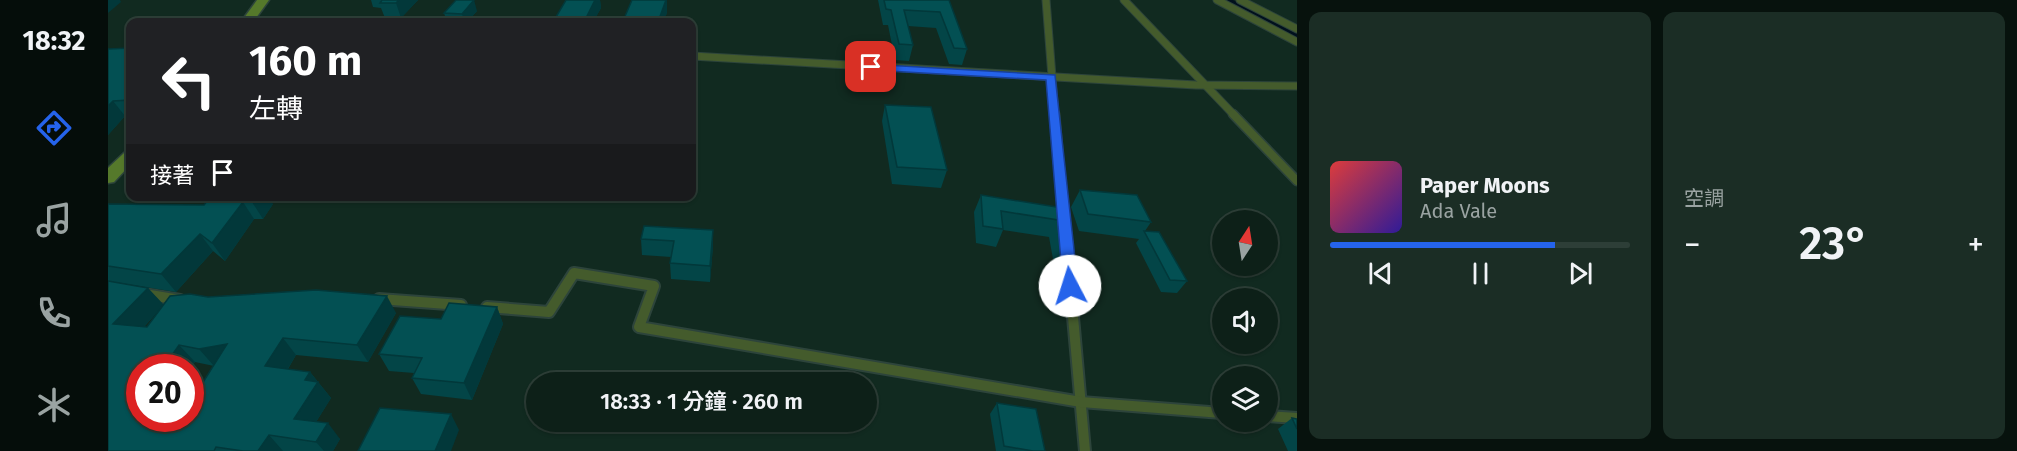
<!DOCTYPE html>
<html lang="zh-TW">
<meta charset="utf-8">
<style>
body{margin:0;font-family:"Fira Sans","Noto Sans TC",sans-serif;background:#1b2d25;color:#f1f3f6;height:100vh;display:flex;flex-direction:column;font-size:22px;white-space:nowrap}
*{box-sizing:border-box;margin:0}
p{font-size:20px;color:#9aa3a2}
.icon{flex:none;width:33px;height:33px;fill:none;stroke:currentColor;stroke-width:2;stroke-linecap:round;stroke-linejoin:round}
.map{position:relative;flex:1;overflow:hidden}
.panel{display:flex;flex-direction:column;gap:12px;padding:12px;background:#07120d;width:720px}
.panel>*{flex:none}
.top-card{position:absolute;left:18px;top:18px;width:570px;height:183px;border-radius:12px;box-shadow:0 2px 4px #0004,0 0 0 2px #2d3e37;background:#202124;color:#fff;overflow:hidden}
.needle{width:39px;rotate:12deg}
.fabs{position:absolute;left:1104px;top:210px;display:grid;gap:12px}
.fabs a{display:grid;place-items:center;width:66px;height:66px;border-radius:50%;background:#0d2018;box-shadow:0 2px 4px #0004,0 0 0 2px #2d3e37;font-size:30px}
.speed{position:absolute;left:18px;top:354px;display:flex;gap:12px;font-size:30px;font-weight:700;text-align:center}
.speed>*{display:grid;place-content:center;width:78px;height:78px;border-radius:50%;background:#0d2018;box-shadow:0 2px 4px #0004,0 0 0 2px #2d3e37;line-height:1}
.speed .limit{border:9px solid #d22;background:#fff;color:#111}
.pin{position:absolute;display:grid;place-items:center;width:51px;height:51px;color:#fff;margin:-26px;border-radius:12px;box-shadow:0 3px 9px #0006}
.me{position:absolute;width:66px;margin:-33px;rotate:355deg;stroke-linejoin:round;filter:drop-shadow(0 0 4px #0008)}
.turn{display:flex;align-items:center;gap:21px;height:126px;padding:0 24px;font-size:27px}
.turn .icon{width:78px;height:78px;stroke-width:2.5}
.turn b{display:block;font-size:42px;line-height:51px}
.then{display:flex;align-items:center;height:57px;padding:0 24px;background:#0003;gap:12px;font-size:22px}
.big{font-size:45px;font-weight:600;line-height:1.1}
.panel .tile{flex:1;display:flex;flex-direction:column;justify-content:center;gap:9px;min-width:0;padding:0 21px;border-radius:12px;background:#1b2d25}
.song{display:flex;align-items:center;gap:18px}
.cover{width:72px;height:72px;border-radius:9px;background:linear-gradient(135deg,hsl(0 70% 55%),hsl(250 70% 35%))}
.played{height:6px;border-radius:3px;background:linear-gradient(90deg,#2563eb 75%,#2d3e37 75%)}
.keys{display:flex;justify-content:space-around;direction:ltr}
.heat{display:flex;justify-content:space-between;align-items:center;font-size:33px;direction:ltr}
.panel .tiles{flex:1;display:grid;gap:12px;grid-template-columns:repeat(2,1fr)}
.trip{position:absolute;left:418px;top:372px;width:351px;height:60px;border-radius:30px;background:#0d2018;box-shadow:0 2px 4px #0004,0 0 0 2px #2d3e37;font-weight:600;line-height:60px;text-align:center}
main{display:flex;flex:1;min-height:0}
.dock{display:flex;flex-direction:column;width:108px;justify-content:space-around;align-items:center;background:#050d0a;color:#9aa3a2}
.dock .icon{width:42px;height:42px}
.dock .current{color:#2563eb}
.dock b{font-size:27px;color:#f1f3f6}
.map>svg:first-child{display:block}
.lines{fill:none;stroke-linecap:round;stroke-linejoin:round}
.canal{fill:#00101d;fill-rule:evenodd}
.lane-far2-casing{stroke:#2d443b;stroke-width:9}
.lane-far1-casing{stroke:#2d443b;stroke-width:11}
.lane-casing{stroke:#2d443b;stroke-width:14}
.secondary-casing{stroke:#2d443b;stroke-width:3}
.lane-far2{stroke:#445b2c;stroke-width:7}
.lane-far1{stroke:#445b2c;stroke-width:8}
.lane{stroke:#445b2c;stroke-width:10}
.secondary{fill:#55792b;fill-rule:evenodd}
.wall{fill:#034547;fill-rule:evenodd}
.shaded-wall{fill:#02383a}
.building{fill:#035053;stroke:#02383a;stroke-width:1.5;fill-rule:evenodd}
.route{fill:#2563eb;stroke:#184099;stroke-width:1.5}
</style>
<main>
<nav class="dock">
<b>18:32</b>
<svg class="icon current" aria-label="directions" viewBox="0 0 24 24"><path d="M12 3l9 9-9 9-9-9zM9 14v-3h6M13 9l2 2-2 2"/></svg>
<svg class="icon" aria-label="music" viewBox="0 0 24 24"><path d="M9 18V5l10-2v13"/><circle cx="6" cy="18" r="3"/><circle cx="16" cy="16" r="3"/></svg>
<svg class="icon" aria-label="phone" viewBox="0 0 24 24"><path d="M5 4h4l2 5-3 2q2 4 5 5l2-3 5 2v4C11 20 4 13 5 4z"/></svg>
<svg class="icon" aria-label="climate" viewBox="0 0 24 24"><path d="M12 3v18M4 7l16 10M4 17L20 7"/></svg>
</nav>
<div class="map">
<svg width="1189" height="451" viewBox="0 0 1189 451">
<rect width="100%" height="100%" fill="#112a20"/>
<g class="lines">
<polygon class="canal" points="1112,0 1125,0 1189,32 1189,40"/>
<defs>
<g id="lane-far2">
<polyline points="938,0 947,115"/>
<polyline points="1016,0 1126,115"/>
<polyline points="1109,0 1189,42"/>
<polyline points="1132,0 1189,29"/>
<polyline points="584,56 1088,85 1189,86"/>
</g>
<g id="lane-far1">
<polyline points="947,114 956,219"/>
<polyline points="1125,114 1189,181"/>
<polyline points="958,241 960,263"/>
</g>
<g id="lane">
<polyline points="960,261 977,451"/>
<polyline points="36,294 72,300"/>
<polyline points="271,299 353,305"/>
<polyline points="379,307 441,312 466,273 546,286 531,327 973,402 1114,413"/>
<polyline points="1160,416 1189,418"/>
</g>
<g id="secondary">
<polygon points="149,0 161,0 145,22 133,22"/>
<polygon points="22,151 22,165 6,182 0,183 0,168 16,153"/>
</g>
</defs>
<use href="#lane-far2" class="lane-far2-casing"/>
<use href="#lane-far1" class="lane-far1-casing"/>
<use href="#lane" class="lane-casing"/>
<use href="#secondary" class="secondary-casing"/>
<use href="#lane-far2" class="lane-far2"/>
<use href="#lane-far1" class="lane-far1"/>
<use href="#lane" class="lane"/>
<use href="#secondary" class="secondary"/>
</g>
<g class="wall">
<polygon points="263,0 310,0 293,18 277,18 273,8 265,7"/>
<polygon points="458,0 492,0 493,8 485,22 445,22"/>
<polygon points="524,0 559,0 559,12 556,22 516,22 515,21"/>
<polygon points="770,0 841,0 859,49 854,65 841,64 828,28 800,26 805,45 801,61 787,60 780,25 775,25"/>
<polygon points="369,11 359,22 339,22 336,13"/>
<polygon points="22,48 22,116 17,116 0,135 0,49"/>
<polygon points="777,105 839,170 833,188 784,184 774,121"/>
<polygon points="972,190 1043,222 1037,231 1079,281 1069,293 1053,292 1028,243 1031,239 971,231 963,207"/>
<polygon points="873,195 961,209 963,243 954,261 945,259 941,237 895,230 888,247 868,243 866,212"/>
<polygon points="103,196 165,204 155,219 146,219 117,261 105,251 68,292 0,281 0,204 96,205"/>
<polygon points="605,230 605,246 602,282 563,279 562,263 563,257 534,255 533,239"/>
<path d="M 40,288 L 55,305 L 100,297 L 288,313 L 260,362 L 188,355 L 180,369 L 202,372 L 223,398 L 208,422 L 232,439 L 225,451 L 0,451 ZM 54,307 L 39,327 L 36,327 L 50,311 ZM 87,362 L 106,366 L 82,418 L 32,418 L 82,368 L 82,369 Z"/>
<polygon points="389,307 395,324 364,400 313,394 304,378 306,373 281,371 271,354 333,319"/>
<polygon points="889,403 937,451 888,451 882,414"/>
<polygon points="1184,418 1189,419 1189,451 1180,451 1170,429"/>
</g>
<g class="shaded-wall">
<polygon points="0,0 12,0 13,2 0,13"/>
<polygon points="291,0 310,0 293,18 288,3"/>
<polygon points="366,0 369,11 359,22 357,22 354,14"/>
<polygon points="487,0 492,0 493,8 485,22 477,22 477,20"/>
<polygon points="558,0 559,0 559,12 556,22 550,22"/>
<polygon points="5,101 17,116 0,135 0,106"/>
<polygon points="148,196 160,196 165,204 155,219 144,202"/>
<polygon points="135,202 146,219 117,261 104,243"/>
<polygon points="605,230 605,246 602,282 602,266"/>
<polygon points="92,234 105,251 68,292 53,274"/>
<polygon points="40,288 56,305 23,341 5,324"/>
<polygon points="279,296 288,313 260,362 249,345"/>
<polygon points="389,307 395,324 364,400 356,383"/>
<polygon points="175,338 188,355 171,383 157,366"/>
<polygon points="119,344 106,366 91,349"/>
<polygon points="71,345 87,362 82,369 82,368 55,368"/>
<polygon points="202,372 223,398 200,435 186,419 197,380"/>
<polygon points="343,414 351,430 343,451 327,451"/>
<polygon points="220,423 232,439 225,451 216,451 208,442"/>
<polygon points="161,435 175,451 150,451"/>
</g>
<g class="building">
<polygon points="274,0 291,0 288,3 272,3"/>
<polygon points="348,0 366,0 354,14 336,13"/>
<polygon points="458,0 487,0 477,20 470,20 469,22 445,22"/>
<polygon points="524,0 558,0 550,22 529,22 530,22 515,21"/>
<polygon points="776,0 841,0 859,49 846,48 832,12 796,10 805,45 791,44 783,10 778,9"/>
<polygon points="22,48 22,100 5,101 0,106 0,49"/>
<polygon points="777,105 823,107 839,170 789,167"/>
<polygon points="972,190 1029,195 1043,222 980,214"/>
<polygon points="873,195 961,209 963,243 954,242 950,220 893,211 895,229 875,226"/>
<polygon points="103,196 148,196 144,202 135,202 104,243 92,234 53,274 0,266 0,204 96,205"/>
<polygon points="536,226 605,230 602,266 562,263 566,241 533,239"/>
<polygon points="1036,231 1051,232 1079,281 1062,280"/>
<path d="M 0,281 L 40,288 L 5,324 L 39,327 L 62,296 L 82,294 L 100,297 L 208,290 L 279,296 L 249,345 L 175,338 L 157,366 L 202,372 L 197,380 L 210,382 L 186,419 L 220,423 L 208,442 L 161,435 L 150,451 L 135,451 L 108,447 L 106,451 L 0,451 ZM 119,344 L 82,403 L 82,418 L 32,418 L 32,406 L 27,406 L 32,400 L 32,368 L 55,368 L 71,345 L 91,349 Z"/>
<polygon points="341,303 389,307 356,383 304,378 314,358 271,354 292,316 333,319"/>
<polygon points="889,403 928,409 937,451 925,451 896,446"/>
<polygon points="272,408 343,414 327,451 250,451"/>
<polygon points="1184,418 1189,419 1189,429"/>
</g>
<polygon class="route" points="760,64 947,75 970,286 968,290 957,290 955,286 938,80 763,70 758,67"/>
</svg>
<div class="fabs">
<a><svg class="needle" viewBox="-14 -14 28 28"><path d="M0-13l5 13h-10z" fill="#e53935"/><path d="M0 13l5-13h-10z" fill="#9aa3a2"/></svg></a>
<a><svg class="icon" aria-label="sound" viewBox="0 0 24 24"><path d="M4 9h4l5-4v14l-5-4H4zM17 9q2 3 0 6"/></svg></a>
<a><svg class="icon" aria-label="layers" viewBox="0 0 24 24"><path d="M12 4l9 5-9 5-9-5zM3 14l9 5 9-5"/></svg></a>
</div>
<div class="speed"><div class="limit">20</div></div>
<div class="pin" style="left:763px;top:67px;background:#d93025"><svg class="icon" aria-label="arrive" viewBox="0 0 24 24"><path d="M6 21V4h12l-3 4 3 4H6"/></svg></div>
<svg class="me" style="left:962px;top:286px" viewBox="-20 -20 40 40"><circle r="19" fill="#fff"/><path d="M0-13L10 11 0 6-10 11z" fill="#2563eb"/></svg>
<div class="trip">18:33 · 1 分鐘 · 260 m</div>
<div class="top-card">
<div class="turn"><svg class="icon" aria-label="left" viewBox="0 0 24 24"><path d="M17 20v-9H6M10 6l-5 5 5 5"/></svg><div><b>160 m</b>左轉</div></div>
<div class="then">接著<svg class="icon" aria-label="arrive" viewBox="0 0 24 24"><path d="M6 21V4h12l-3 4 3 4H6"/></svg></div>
</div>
</div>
<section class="panel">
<div class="tiles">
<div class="tile">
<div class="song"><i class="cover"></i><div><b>Paper Moons</b><p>Ada Vale</p></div></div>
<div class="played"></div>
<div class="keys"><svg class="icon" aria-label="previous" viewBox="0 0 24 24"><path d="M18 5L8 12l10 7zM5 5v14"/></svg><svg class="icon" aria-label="pause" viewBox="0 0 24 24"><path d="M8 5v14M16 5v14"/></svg><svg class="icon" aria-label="next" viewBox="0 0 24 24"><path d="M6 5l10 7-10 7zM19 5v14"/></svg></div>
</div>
<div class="tile"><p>空調</p>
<div class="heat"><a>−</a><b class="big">23°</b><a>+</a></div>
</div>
</div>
</section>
</main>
